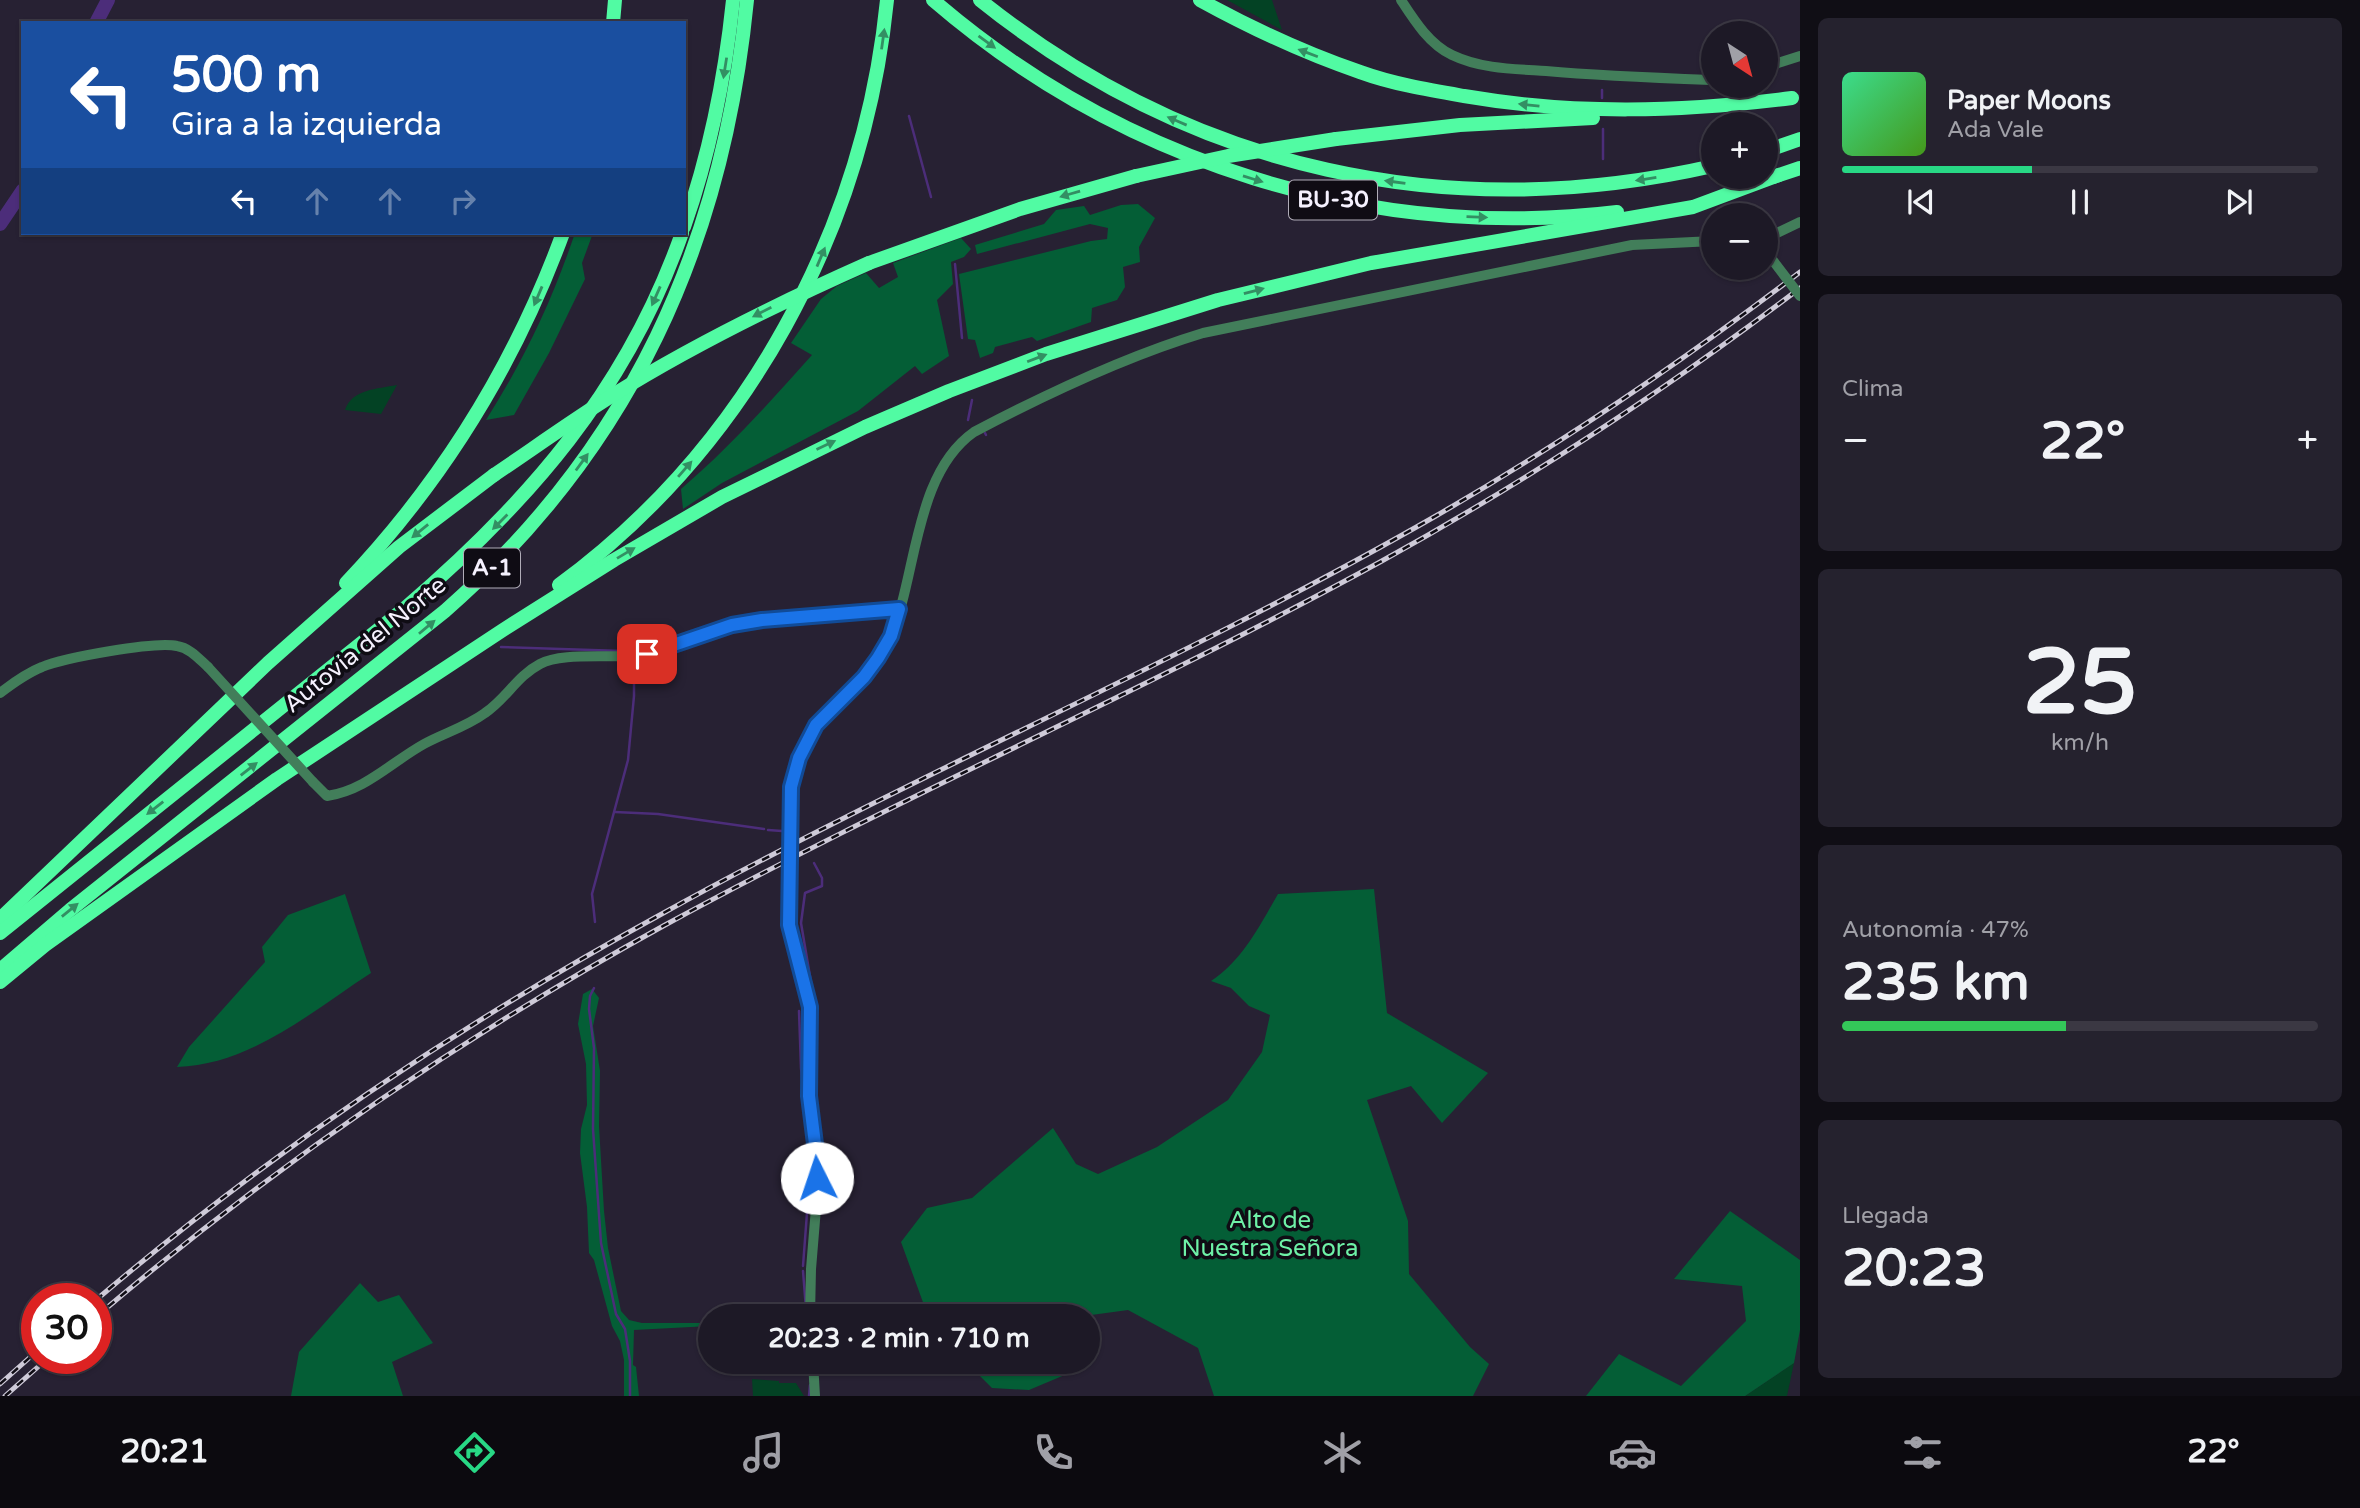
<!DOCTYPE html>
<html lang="es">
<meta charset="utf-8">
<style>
body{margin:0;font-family:"Varela Round",sans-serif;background:#25222e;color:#f1f3f6;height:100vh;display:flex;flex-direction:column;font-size:26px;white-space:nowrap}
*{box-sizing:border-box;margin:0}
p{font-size:23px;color:#a0a0a7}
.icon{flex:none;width:38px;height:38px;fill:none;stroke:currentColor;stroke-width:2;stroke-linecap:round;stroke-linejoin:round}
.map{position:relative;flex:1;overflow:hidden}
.drawer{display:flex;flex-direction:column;gap:18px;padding:18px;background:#100e15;width:560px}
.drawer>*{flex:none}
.banner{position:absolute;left:21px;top:21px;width:665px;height:214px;border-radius:0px;box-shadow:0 2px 5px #0004,0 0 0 2px #3b3843;background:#1a4fa0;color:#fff;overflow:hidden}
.needle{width:46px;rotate:144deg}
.controls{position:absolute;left:1701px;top:21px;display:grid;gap:14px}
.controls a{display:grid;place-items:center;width:77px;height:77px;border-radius:50%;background:#1d1926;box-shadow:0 2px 5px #0004,0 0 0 2px #3b3843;font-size:35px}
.speed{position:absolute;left:21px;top:1283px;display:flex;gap:14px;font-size:35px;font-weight:700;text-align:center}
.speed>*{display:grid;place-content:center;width:91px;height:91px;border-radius:50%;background:#1d1926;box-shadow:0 2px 5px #0004,0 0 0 2px #3b3843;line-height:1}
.speed .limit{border:10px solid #d22;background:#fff;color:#111}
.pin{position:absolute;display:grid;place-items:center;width:60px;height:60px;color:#fff;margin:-30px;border-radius:14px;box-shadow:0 4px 10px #0006}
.me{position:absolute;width:77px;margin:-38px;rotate:356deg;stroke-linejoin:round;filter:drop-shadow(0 0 5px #0008)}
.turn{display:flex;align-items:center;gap:24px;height:147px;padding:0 35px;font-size:32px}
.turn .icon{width:91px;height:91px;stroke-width:2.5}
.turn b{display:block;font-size:49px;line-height:60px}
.lanes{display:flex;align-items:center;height:66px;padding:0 35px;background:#0003;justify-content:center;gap:35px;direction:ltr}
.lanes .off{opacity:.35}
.big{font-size:52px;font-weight:700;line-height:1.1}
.drawer .tile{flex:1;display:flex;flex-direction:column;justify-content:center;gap:10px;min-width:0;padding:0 24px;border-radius:10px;background:#25222e}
.drawer .dial{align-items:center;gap:0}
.dial b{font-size:91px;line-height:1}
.song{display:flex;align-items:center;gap:21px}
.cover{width:84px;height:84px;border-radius:10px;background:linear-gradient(135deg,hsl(150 70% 55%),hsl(100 70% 35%))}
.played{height:7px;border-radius:4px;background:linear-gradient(90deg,#28d885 40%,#3b3843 40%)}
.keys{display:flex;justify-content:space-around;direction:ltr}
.heat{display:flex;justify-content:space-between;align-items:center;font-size:38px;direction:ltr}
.charge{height:10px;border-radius:5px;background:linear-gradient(90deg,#34c759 47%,#3b3843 0)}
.trip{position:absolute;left:698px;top:1304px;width:402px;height:70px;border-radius:35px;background:#1d1926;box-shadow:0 2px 5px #0004,0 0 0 2px #3b3843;font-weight:700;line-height:70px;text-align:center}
.dock{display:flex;height:112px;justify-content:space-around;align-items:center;background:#0c0a0f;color:#a0a0a7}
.dock .icon{width:49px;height:49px}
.dock .selected{color:#28d885}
.dock b{font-size:32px;color:#f1f3f6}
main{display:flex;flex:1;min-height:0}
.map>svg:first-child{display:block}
.green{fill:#034224}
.forest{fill:#045e36}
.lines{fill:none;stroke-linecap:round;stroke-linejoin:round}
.stream{stroke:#4c2d7a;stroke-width:2.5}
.river{stroke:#4c2d7a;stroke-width:14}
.minor{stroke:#427e5a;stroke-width:10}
.highway{stroke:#51fba3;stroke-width:14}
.rail-casing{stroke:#cecad8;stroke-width:5}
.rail{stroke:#0f0c14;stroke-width:2.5;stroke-dasharray:8;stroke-linecap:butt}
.minor-bridge{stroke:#427e5a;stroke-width:10}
.highway-bridge{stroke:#51fba3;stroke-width:14}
.oneway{fill:#338f63}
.route-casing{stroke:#114b97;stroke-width:18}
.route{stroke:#1a73e8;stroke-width:12}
.labels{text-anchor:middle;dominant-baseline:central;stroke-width:7;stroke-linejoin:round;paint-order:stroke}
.shield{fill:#0f0c14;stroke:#b0acb8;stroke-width:2}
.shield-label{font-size:23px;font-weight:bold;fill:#f5f1fe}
.street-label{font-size:24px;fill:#f5f1fe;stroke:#0f0c14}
.park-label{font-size:24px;fill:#6ef1a7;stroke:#0f0c14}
</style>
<main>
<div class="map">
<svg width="1800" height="1396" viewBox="0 0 1800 1396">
<rect width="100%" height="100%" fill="#272133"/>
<g class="green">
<polygon points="1227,0 1272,0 1282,30"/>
<path d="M 397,385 L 381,414 L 345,410 C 352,389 377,389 397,385 Z"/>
<polygon points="1794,1363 1787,1396 1745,1396"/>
<polygon points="752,1379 779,1381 779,1383 796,1383 804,1396 753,1396"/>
</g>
<g class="forest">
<polygon points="1138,204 1155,218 1139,247 1140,262 1123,267 1125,287 1117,300 1092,308 1091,322 1037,341 1032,337 995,347 993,353 980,358 975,340 968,339 959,274 1091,241 1107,239 1108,228 1090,224 977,254 975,245 1044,224 1056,210 1084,206 1090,215 1121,205"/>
<path d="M 575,233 L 593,233 L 582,263 L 585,279 L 549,353 L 514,415 L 486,420 C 524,360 552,301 575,233 Z"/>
<path d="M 961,238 L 971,249 L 964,257 L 951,262 L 953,284 L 937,300 L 949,356 L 922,374 L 915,366 L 858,411 L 722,483 L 683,509 L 681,489 C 729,448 770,402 812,355 L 791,343 L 821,299 L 837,286 L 866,273 L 879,288 L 898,277 L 893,263 Z"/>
<path d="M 1374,889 L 1387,1013 L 1488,1073 L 1442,1123 L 1411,1086 L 1367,1100 L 1408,1221 L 1409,1274 L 1470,1347 L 1489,1364 L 1473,1396 L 1214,1396 L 1198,1348 L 1128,1310 L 1084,1316 L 928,1316 L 901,1242 L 927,1208 L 972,1198 L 1053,1128 L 1076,1164 L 1098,1174 L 1157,1147 L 1228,1100 L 1262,1052 L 1270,1015 L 1249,1006 L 1231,988 L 1211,981 C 1242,961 1260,925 1278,894 Z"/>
<path d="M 345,894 L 371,973 C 312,1011 251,1065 177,1067 L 189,1047 L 265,962 L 262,947 L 288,915 Z"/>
<polygon points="592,989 599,998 593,1026 600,1071 599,1126 604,1211 608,1248 621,1311 629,1320 642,1323 710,1323 710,1326 634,1330 633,1365 636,1367 639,1396 624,1396 624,1360 620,1341 612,1326 594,1260 589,1253 587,1207 580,1153 581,1129 587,1105 586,1064 578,1024 583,994"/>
<polygon points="1730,1211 1800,1260 1800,1330 1794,1363 1745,1396 1586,1396 1619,1354 1681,1386 1746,1321 1742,1286 1674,1279"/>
<polygon points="360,1283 378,1302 399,1295 433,1343 392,1362 403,1396 291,1396 299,1352"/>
<polygon points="966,1362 1068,1362 1067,1374 1029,1390 992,1388"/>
</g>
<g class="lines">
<g class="stream">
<polyline points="1602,90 1602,98"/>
<polyline points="909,116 931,197"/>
<polyline points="1603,129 1603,159"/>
<polyline points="955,264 962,338"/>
<polyline points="968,420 972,400"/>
<polyline points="985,433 986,435"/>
<polyline points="501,647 622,651"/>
<polyline points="615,812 658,814 764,829"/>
<polyline points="768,830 796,832"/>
<polyline points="595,922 592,894 628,760 634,696 634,674 629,661"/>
<polyline points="594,988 590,996 589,1009 594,1048 593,1129 601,1243 616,1314 625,1329 630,1361 630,1396"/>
<polyline points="812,988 801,923 805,893 822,886 822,878 814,863"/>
<polyline points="799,1011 801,1068 810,1173 803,1266"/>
<polyline points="803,1271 806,1309"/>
<polyline points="809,1396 810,1385"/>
</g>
<g class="river">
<polyline points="96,23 108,0"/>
<polyline points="0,224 23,190"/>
</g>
<g class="minor">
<path d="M 1401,0 C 1414,20 1429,44 1452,55 C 1481,69 1514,69 1546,71 C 1602,76 1658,78 1713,80"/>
<polyline points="1766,67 1800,56"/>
<polyline points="1766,236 1777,233 1800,222"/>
<path d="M 0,693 C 13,683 27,673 42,667 C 63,658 155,641 177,646 C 190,648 199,659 208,667"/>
<path d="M 313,782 L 327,796 C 366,790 390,763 424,744 C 444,733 466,727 485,713 C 506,699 517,676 540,664 C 564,651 615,660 645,654 C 676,649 705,631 736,624 C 789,613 845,613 899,609"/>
<path d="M 791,823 C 791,774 798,742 833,706 C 854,684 879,665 891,636 C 917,575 914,474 974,432 C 1048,393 1124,357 1203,333 L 1632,245 L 1713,241"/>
<polyline points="789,894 789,925 810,1007 809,1096 817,1160 817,1196 811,1269 810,1316"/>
<polyline points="813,1362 815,1396"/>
</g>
<g class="highway">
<path d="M 933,0 C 1121,162 1370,242 1617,212"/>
<path d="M 980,0 C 1193,171 1448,226 1713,166"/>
<path d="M 1200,0 C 1251,28 1304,53 1360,72 C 1393,84 1429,90 1464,96 C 1575,115 1680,112 1792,98"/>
<polyline points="613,23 615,0"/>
<polyline points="1336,139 1460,125 1593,118"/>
<polyline points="1766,151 1800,139"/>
<polyline points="1773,177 1800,168"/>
<path d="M 684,227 C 710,153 725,78 733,0"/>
<polyline points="869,263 1020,209 1136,176"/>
<path d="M 346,583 C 442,482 515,364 563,233"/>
<path d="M 559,585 C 747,447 864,230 887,0"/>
<polyline points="0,919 268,663 399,547 494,475"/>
<path d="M 0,933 L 404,609 C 528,503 627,390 682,233"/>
<path d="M 0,970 L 70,910 L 445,611 C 631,448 723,245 747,0"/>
<polyline points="0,982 45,945 277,779 503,630 614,560 722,497 865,427 949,391 1046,354 1218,300 1371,263 1693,207 1779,175"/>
</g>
<defs>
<g id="rail">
<path d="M 96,1300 C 269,1153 459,1025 658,916 C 912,775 1181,662 1434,517 C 1561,444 1683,361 1800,272"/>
<path d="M 96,1317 C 272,1167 463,1036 665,925 C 900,797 1146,690 1380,562 C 1527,481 1667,389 1800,288"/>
<polyline points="0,1384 37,1351"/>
<polyline points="5,1396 48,1358"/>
</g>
</defs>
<use href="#rail" class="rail-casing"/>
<use href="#rail" class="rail"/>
<g class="minor-bridge">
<polyline points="1771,258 1800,296"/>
<polyline points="208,667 313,782"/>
<polyline points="789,894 791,823"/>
</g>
<g class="highway-bridge">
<polyline points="1136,176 1228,156 1336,139"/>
<path d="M 494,475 C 534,448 573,420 613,395 C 695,344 781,302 869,263"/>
</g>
</g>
<defs><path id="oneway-solid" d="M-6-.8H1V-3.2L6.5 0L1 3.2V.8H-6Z" transform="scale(1.75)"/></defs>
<g class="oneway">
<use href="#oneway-solid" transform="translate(883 39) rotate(-82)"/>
<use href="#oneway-solid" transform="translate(987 42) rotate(36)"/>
<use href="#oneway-solid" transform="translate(1308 53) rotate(-159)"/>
<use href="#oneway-solid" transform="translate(725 68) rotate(99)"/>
<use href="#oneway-solid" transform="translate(1529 105) rotate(-174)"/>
<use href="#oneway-solid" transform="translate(1177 121) rotate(-157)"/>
<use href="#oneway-solid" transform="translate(1253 179) rotate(17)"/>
<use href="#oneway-solid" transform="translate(1646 179) rotate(171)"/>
<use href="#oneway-solid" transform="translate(1395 182) rotate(-172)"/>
<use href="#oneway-solid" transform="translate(1070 194) rotate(164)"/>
<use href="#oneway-solid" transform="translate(1477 217) rotate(2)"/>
<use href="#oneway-solid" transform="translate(821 257) rotate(-67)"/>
<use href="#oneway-solid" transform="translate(1254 291) rotate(-15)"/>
<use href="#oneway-solid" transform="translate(538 296) rotate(113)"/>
<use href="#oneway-solid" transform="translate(656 296) rotate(114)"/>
<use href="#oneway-solid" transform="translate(762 312) rotate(153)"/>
<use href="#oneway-solid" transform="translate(1037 358) rotate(-21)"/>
<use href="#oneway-solid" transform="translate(826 445) rotate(-25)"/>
<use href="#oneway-solid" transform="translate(582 462) rotate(-54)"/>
<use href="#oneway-solid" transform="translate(685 469) rotate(-49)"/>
<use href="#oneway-solid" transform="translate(500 522) rotate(135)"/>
<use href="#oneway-solid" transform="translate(420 531) rotate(141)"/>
<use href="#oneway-solid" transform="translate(626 553) rotate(-31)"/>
<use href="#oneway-solid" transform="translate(427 627) rotate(-40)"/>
<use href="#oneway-solid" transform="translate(249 769) rotate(-38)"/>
<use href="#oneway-solid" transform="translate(155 808) rotate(142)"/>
<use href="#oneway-solid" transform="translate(70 910) rotate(-39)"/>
</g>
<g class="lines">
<defs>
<polyline id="route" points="647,654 732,625 762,620 899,609 891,636 878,658 864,677 816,725 799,758 791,787 789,925 810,1007 809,1096 817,1160 817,1178"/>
</defs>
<use href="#route" class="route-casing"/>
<use href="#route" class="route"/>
</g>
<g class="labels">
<g class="shield">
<rect x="1289" y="180.5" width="88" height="39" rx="5"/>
<rect x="464" y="548.5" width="56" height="39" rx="5"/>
</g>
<g class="shield-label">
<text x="1333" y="200">BU-30</text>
<text x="492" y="568">A-1</text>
</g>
<g class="street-label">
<text transform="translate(365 645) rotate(-39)">Autovía del Norte</text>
</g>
<g class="park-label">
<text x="1270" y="1220">Alto de<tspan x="1270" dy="28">Nuestra Señora</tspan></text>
</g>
</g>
</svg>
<div class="controls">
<a><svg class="needle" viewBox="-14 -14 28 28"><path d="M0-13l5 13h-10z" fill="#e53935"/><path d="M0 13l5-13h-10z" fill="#a0a0a7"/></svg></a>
<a>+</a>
<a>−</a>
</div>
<div class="speed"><div class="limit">30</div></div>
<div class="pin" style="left:647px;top:654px;background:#d93025"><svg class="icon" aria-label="arrive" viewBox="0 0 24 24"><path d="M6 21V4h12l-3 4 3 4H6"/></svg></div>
<svg class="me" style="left:817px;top:1178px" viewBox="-20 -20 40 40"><circle r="19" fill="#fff"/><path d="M0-13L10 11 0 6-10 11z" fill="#1a73e8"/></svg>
<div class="trip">20:23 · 2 min · 710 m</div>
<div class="banner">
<div class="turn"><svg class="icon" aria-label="left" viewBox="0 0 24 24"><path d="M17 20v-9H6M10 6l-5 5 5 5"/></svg><div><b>500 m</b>Gira a la izquierda</div></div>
<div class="lanes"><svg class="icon" aria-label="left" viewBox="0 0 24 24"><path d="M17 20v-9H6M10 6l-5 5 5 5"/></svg><svg class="icon off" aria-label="ahead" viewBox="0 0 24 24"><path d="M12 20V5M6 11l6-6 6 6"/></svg><svg class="icon off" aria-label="ahead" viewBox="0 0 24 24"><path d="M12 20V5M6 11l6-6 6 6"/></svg><svg class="icon off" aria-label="right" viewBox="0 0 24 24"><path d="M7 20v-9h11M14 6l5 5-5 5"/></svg></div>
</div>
</div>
<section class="drawer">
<div class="tile">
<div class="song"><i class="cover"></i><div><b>Paper Moons</b><p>Ada Vale</p></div></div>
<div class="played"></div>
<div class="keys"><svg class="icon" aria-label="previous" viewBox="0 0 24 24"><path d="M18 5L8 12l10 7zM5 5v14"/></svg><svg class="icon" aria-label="pause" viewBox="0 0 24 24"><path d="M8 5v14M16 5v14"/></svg><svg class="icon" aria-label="next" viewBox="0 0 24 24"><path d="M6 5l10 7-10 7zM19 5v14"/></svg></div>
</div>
<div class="tile"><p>Clima</p>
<div class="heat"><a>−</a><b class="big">22°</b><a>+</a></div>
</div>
<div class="tile dial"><b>25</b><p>km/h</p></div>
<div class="tile"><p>Autonomía · 47%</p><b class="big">235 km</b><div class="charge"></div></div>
<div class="tile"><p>Llegada</p><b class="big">20:23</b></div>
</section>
</main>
<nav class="dock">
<b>20:21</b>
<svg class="icon selected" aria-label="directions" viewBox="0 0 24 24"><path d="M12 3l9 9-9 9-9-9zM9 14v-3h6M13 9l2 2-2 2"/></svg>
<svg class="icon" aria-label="music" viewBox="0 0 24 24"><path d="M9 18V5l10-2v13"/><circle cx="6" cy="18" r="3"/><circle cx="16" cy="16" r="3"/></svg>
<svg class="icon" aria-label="phone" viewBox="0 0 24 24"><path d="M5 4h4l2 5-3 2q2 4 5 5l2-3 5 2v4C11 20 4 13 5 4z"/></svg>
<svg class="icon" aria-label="climate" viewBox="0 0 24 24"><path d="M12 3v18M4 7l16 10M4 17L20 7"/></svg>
<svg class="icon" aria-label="car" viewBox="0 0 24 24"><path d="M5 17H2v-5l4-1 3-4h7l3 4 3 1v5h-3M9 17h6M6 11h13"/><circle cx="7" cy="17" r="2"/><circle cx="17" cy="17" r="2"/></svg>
<svg class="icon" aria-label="filters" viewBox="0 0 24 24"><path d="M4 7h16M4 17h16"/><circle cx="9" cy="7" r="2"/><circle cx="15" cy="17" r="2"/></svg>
<b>22°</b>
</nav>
